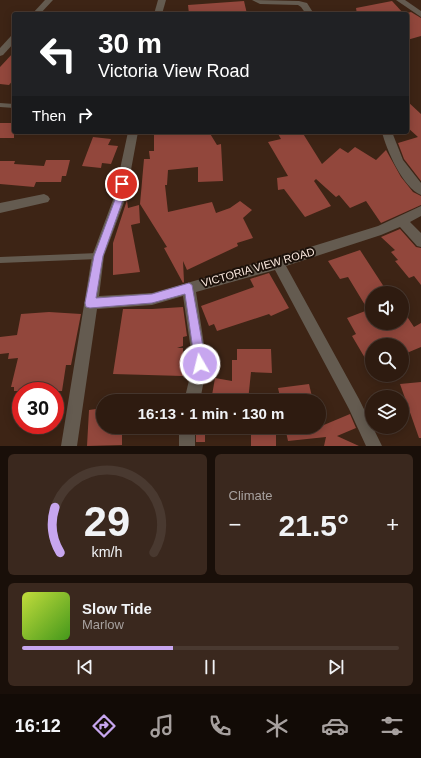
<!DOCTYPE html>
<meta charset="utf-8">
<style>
body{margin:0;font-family:Arial,sans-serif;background:#3a281e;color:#f1f3f6;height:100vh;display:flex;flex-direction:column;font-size:15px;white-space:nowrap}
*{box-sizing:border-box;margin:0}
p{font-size:13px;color:#a7a19f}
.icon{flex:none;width:22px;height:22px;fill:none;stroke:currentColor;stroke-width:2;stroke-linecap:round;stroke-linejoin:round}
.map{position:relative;height:446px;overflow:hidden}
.details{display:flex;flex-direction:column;gap:8px;padding:8px;background:#190f09;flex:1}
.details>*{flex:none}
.banner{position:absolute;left:12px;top:12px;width:397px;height:122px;border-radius:4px;box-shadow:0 2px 10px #0003,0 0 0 1px #493930;background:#202124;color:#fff;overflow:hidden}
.controls{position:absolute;left:365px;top:286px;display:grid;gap:8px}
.controls a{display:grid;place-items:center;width:44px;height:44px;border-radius:50%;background:#2e1b10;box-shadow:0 2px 10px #0003,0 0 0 1px #493930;font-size:20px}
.speed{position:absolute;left:12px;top:382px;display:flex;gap:8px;font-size:20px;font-weight:700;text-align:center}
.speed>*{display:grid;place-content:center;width:52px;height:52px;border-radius:50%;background:#2e1b10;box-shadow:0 2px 10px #0003,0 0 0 1px #493930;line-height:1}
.speed .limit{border:6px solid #d22;background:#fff;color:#111}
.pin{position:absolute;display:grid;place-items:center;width:34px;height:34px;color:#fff;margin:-17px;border:2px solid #fff;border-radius:50%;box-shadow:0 1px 4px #0007}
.me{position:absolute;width:44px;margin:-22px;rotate:352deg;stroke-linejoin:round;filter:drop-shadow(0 0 3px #0008)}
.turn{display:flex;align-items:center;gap:14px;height:84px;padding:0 20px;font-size:18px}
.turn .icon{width:52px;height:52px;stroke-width:2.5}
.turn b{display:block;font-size:28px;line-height:34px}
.then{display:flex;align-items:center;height:38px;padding:0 20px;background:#0003;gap:8px;font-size:15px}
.big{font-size:30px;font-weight:700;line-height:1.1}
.details .widget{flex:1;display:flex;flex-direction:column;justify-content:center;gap:6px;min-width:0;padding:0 14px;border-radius:6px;background:#3a281e}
.details .dial{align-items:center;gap:0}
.dial svg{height:104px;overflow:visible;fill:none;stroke:#493930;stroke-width:7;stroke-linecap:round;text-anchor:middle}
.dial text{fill:#f1f3f6;stroke:none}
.song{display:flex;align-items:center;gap:12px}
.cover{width:48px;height:48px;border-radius:6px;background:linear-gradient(135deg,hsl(70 70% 55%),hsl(100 70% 35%))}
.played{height:4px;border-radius:2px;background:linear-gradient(90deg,#c7a6ef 40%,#493930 40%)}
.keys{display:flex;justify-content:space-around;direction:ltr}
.heat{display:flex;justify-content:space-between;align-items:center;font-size:22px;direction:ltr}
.details .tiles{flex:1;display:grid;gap:8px;grid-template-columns:1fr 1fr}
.widget:last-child{grid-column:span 2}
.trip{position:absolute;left:96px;top:394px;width:230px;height:40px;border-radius:20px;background:#2e1b10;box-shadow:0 2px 10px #0003,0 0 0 1px #493930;font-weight:700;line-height:40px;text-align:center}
.menu{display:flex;height:64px;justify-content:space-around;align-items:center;background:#120b06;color:#a7a19f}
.menu .icon{width:28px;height:28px}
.menu .on{color:#c7a6ef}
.menu b{font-size:18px;color:#f1f3f6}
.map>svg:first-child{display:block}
.building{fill:#92473c}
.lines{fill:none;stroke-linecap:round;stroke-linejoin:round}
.service{fill:#645b50;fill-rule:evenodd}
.minor{fill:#645b50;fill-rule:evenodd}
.route{fill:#c7a6ef;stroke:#816c9b}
.labels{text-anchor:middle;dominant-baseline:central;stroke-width:4;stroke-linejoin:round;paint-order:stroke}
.street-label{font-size:11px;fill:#ffede3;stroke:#1c110a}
</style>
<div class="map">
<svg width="421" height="446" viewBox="0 0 421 446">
<rect width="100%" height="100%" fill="#3d2415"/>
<g class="building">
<polygon points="244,1 247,14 189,14 188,5"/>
<polygon points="392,1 404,14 357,14 356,8"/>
<polygon points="411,12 421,18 421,36 407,40 407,13"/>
<polygon points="14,52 14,79 9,85 0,84 0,67"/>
<polygon points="407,101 421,114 421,181 404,159 398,143 418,137 407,127"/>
<rect x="0" y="123" width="14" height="15"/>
<polygon points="154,132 209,132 217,145 221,144 223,181 198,182 198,167 168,170 167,185 165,185 168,212 212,202 216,213 230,208 240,201 252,210 243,218 253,238 237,243 238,246 187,270 183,261 184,282 183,283 164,248 167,247 140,204 144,159 150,159 149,151 154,151"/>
<polygon points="277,132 302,132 322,164 340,148 348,153 355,147 376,160 386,150 401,177 413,192 421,196 421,205 381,223 366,201 350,208 339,195 336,197 316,179 314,181 331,206 305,217 284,189 278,190 277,178 288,176 268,142 281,139"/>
<polygon points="93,137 111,139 108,145 118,146 111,164 102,163 101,168 82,166"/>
<polygon points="46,160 70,160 66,176 62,176 61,182 36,182 34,187 0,184 0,161 15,161 14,164 44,166"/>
<polygon points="127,200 128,208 139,205 140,223 131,225 140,272 113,275 113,243"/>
<polygon points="400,229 416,247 421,248 421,285 414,276 409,278 395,261 398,260 391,252 395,250 381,237"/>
<polygon points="360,250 388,293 372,293 372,323 402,323 402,309 414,327 421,323 421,347 402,355 402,345 372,345 372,370 352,336 356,334 347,318 368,310 348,277 340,279 328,261"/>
<polygon points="269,273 289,308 271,316 269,314 217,331 214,324 209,326 201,306 254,287 250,279"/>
<polygon points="183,307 187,336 183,337 183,346 177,348 183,348 183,376 113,374 123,309 152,309"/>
<polygon points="49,312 81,314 71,365 66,365 62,391 14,391 14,387 11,387 18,358 8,359 9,353 0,354 0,337 17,335 21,314"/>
<polygon points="237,349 271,349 272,373 251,372 248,401 211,401 215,378 232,381 232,360 237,360"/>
<polygon points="421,382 421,438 419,438 400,384"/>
<polygon points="309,384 313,401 281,401 278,388"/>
<polygon points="103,408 103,427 122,427 122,445 87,446 89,410"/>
<polygon points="350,414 356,428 337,436 359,446 324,446 326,437 288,441 285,427 319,427"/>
<rect x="196" y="428" width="9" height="14"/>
<polygon points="251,432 276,434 276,446 251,446"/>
</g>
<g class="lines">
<g class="service">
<polygon points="0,103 14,104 14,108 0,107"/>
<polygon points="98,253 101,254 102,256 101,258 98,259 0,263 0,257"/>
</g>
<g class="minor">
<polygon points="45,0 53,0 40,14 32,14"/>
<polygon points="158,0 166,0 162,14 154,14"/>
<polygon points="252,0 299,1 307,3 314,14 306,14 301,7 298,5 260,4"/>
<polygon points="396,0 405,0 421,11 421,17"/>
<polygon points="14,35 14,43 3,55 0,56 0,48 11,36"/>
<polygon points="128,132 138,132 126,197 104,256 99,296 152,293 278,257 378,226 421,206 421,216 410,222 421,233 421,247 417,246 400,227 381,235 286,266 359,399 382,446 366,446 349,409 275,270 196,292 207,364 200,401 184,401 193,364 183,296 152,305 97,309 77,446 61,446 92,256 114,197"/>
<path d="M 382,132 L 392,132 L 403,160 L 421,183 L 421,195 C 403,188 386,149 382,132 Z"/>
<polygon points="44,194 48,196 50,199 48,202 0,213 0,203"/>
<rect x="179" y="427" width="16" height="19"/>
</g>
</g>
<polygon class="route" points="122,181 127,184 124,197 103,256 96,298 152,294 189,283 192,285 206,364 204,368 200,369 196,368 195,364 185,294 152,303 90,308 86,307 85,303 94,256 116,197 118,184"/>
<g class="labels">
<g class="street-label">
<text transform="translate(258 267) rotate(-16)">VICTORIA VIEW ROAD</text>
</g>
</g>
</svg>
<div class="controls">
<a><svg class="icon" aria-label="sound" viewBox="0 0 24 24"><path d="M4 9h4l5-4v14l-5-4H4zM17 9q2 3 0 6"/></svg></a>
<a><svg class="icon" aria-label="search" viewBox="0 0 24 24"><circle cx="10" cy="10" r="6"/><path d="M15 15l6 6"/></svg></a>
<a><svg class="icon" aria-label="layers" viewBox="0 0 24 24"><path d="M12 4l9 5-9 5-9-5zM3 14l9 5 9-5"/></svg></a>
</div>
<div class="speed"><div class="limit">30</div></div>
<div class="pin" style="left:122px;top:184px;background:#d93025"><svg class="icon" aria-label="arrive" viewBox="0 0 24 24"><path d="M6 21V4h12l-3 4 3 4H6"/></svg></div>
<svg class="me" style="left:200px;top:364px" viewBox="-20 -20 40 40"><circle r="17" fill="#c7a6ef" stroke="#fff" stroke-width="3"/><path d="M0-11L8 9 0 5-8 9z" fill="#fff"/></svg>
<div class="trip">16:13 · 1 min · 130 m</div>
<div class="banner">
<div class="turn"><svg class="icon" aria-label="left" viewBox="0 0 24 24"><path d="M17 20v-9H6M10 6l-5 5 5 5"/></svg><div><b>30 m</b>Victoria View Road</div></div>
<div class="then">Then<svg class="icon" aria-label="right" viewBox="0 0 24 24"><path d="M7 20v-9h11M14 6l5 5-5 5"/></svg></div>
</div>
</div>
<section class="details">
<div class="tiles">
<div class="widget dial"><svg viewBox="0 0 100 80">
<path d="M14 69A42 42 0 1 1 86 69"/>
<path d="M14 69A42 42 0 0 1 10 34" stroke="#c7a6ef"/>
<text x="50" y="56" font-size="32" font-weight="700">29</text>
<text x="50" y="72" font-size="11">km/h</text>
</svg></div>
<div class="widget"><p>Climate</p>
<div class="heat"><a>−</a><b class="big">21.5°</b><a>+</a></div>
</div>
<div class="widget">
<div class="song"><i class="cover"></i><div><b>Slow Tide</b><p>Marlow</p></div></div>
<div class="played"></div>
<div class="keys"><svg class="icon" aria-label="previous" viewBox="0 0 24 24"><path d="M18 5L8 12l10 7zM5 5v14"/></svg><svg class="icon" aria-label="pause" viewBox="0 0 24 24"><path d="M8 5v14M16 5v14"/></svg><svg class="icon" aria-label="next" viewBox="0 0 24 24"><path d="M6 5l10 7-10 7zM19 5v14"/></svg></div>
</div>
</div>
</section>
<nav class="menu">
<b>16:12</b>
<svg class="icon on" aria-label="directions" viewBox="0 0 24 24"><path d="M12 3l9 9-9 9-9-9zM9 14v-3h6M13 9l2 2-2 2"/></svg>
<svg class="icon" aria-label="music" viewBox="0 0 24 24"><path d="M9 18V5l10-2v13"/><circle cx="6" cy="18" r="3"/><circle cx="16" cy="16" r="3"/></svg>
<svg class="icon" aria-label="phone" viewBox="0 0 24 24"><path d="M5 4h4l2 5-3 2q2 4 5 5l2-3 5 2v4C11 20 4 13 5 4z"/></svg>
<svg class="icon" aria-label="climate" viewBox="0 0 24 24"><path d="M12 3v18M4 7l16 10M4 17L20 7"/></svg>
<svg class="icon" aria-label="car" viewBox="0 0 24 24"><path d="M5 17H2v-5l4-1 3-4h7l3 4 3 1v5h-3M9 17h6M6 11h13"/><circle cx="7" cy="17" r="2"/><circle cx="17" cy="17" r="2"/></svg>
<svg class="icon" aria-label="filters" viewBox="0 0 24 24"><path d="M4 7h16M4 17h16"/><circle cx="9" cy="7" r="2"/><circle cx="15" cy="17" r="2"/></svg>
</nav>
